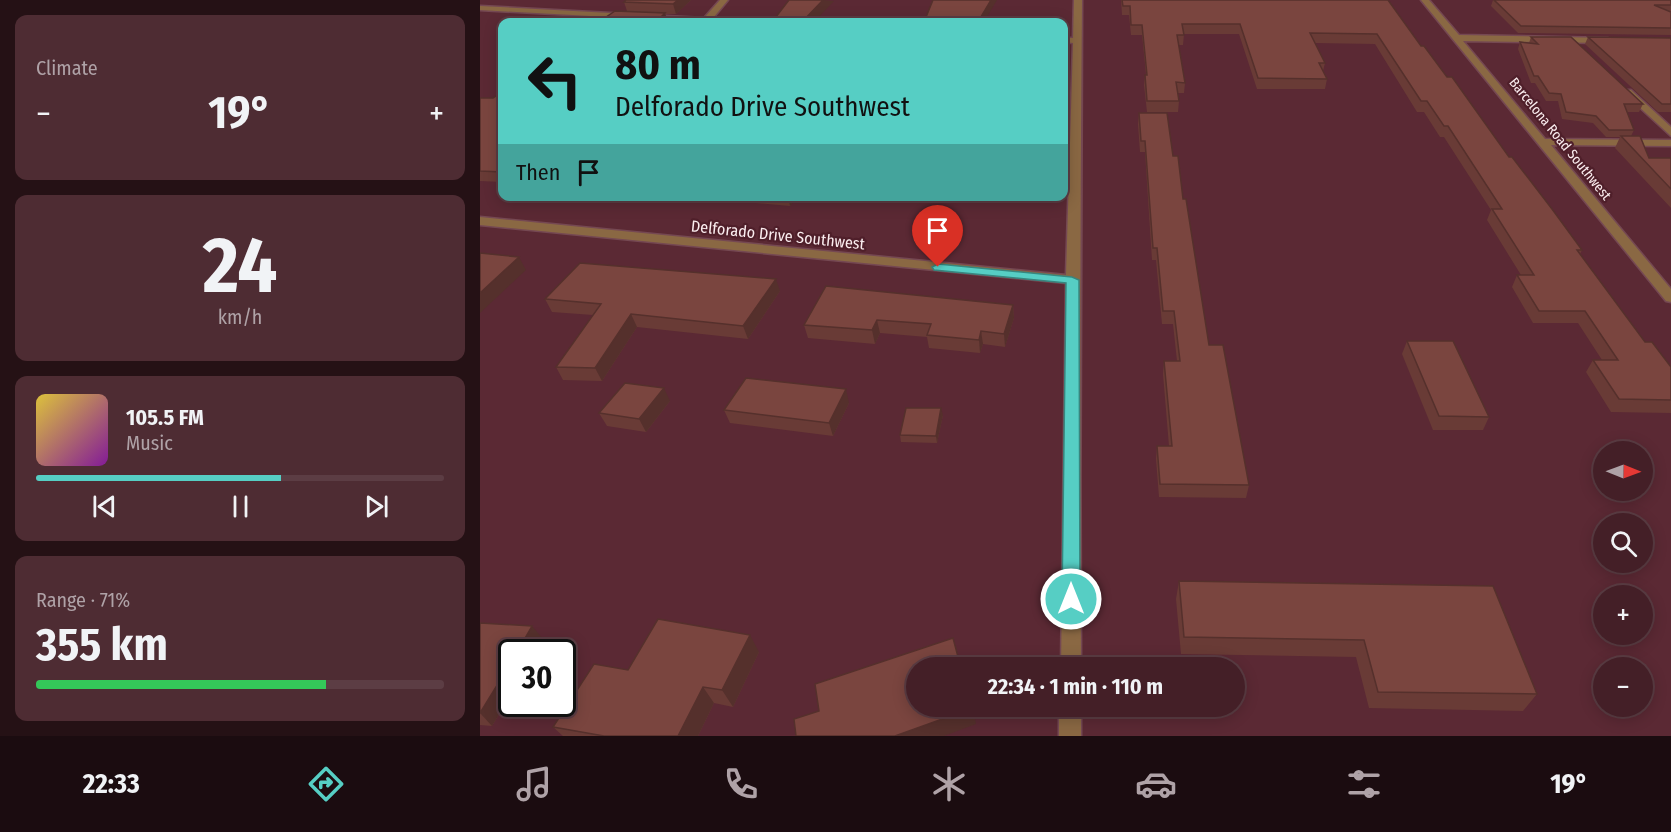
<!DOCTYPE html>
<meta charset="utf-8">
<style>
body{margin:0;font-family:"Fira Sans Condensed",sans-serif;background:#4e2c33;color:#f1f3f6;height:100vh;display:flex;flex-direction:column;font-size:22px;white-space:nowrap}
*{box-sizing:border-box;margin:0}
p{font-size:20px;color:#afa2a7}
.icon{flex:none;width:33px;height:33px;fill:none;stroke:currentColor;stroke-width:2;stroke-linecap:round;stroke-linejoin:round}
.map{position:relative;flex:1;overflow:hidden}
.panel{display:flex;flex-direction:column;gap:15px;padding:15px;background:#251115;width:480px}
.panel>*{flex:none}
.guide{position:absolute;left:18px;top:18px;width:570px;height:183px;border-radius:12px;box-shadow:0 3px 15px #0003,0 0 0 2px #5c3d44;background:#56cec4;color:#111;overflow:hidden}
.needle{width:39px;rotate:91deg}
.tools{position:absolute;left:1113px;top:441px;display:grid;gap:12px}
.tools a{display:grid;place-items:center;width:60px;height:60px;border-radius:50%;background:#441f27;box-shadow:0 3px 15px #0003,0 0 0 2px #5c3d44;font-size:30px}
.speed{position:absolute;left:18px;top:639px;display:flex;gap:12px;font-size:30px;font-weight:700;text-align:center}
.speed>*{display:grid;place-content:center;width:78px;height:78px;border-radius:50%;background:#441f27;box-shadow:0 3px 15px #0003,0 0 0 2px #5c3d44;line-height:1}
.speed .limit{border:3px solid #111;border-radius:9px;background:#fff;color:#111}
.pin{position:absolute;display:grid;place-items:center;width:51px;height:51px;color:#fff;margin:-62px -26px;border-radius:50% 50% 50% 0;rotate:-45deg;box-shadow:0 0 6px #0007}
.pin .icon{rotate:45deg}
.me{position:absolute;width:66px;margin:-33px;rotate:0deg;stroke-linejoin:round;filter:drop-shadow(0 0 4px #0008)}
.turn{display:flex;align-items:center;gap:21px;height:126px;padding:0 18px;font-size:27px}
.turn .icon{width:78px;height:78px;stroke-width:2.5}
.turn b{display:block;font-size:42px;line-height:51px}
.then{display:flex;align-items:center;height:57px;padding:0 18px;background:#0003;gap:12px;font-size:22px}
.big{font-size:45px;font-weight:700;line-height:1.1}
.panel .card{flex:1;display:flex;flex-direction:column;justify-content:center;gap:9px;min-width:0;padding:0 21px;border-radius:12px;background:#4e2c33}
.panel .dial{align-items:center;gap:0}
.dial b{font-size:78px;line-height:1}
.song{display:flex;align-items:center;gap:18px}
.cover{width:72px;height:72px;border-radius:9px;background:linear-gradient(135deg,hsl(50 70% 55%),hsl(290 70% 35%))}
.played{height:6px;border-radius:3px;background:linear-gradient(90deg,#56cec4 60%,#5c3d44 60%)}
.keys{display:flex;justify-content:space-around;direction:ltr}
.heat{display:flex;justify-content:space-between;align-items:center;font-size:33px;direction:ltr}
.charge{height:9px;border-radius:4px;background:linear-gradient(90deg,#34c759 71%,#5c3d44 0)}
.trip{position:absolute;left:426px;top:657px;width:339px;height:60px;border-radius:30px;background:#441f27;box-shadow:0 3px 15px #0003,0 0 0 2px #5c3d44;font-weight:700;line-height:60px;text-align:center}
.tab-bar{display:flex;height:96px;justify-content:space-around;align-items:center;background:#1b0c10;color:#afa2a7}
.tab-bar .icon{width:42px;height:42px}
.tab-bar .current{color:#56cec4}
.tab-bar b{font-size:27px;color:#f1f3f6}
main{display:flex;flex:1;min-height:0}
.map>svg:first-child{display:block}
.lines{fill:none;stroke-linecap:round;stroke-linejoin:round}
.minor-casing{stroke:#754852;stroke-width:3}
.minor{fill:#8a6843;fill-rule:evenodd}
.wall{fill:#693b36}
.shaded-wall{fill:#55302c}
.building{fill:#7a453f;stroke:#55302c;stroke-width:1.5}
.route{fill:#56cec4;stroke:#38867f;stroke-width:1.5}
.labels{text-anchor:middle;dominant-baseline:central;stroke-width:4.5;stroke-linejoin:round;paint-order:stroke}
.far-street-label{font-size:14px;fill:#fbedef;stroke:#4f1f2a}
.street-label{font-size:16px;fill:#fbedef;stroke:#4f1f2a}
</style>
<main>
<section class="panel">
<div class="card"><p>Climate</p>
<div class="heat"><a>−</a><b class="big">19°</b><a>+</a></div>
</div>
<div class="card dial"><b>24</b><p>km/h</p></div>
<div class="card">
<div class="song"><i class="cover"></i><div><b>105.5 FM</b><p>Music</p></div></div>
<div class="played"></div>
<div class="keys"><svg class="icon" aria-label="previous" viewBox="0 0 24 24"><path d="M18 5L8 12l10 7zM5 5v14"/></svg><svg class="icon" aria-label="pause" viewBox="0 0 24 24"><path d="M8 5v14M16 5v14"/></svg><svg class="icon" aria-label="next" viewBox="0 0 24 24"><path d="M6 5l10 7-10 7zM19 5v14"/></svg></div>
</div>
<div class="card"><p>Range · 71%</p><b class="big">355 km</b><div class="charge"></div></div>
</section>
<div class="map">
<svg width="1191" height="736" viewBox="0 0 1191 736">
<rect width="100%" height="100%" fill="#5b2934"/>
<g class="lines">
<defs>
<g id="minor">
<polygon points="240,0 248,0 233,18 256,20 260,22 220,22 0,10 0,6 224,18"/>
<path d="M 594,0 L 602,0 C 600,220 600,445 601,668 L 581,668 L 586,283 L 0,225 L 0,217 L 586,275 L 593,43 L 584,42 L 584,38 L 593,38 Z"/>
<polygon points="941,0 949,0 979,35 1128,38 1129,40 1125,43 983,41 1065,139 1191,140 1191,146 1071,145 1191,289 1191,302 1186,301"/>
<polygon points="1145,90 1151,90 1191,127 1191,136 1145,94"/>
<rect x="579" y="706" width="22" height="30"/>
</g>
</defs>
<use href="#minor" class="minor-casing"/>
<use href="#minor" class="minor"/>
</g>
<g class="wall">
<polygon points="211,0 196,14 185,14 188,22 119,22 147,11 144,2"/>
<polygon points="641,0 908,0 941,46 967,77 1102,250 1100,254 1165,342 1191,367 1191,413 1131,412 1106,372 1113,360 1122,360 1098,323 1053,323 1032,287 1037,275 1041,275 1007,220 1011,210 964,137 960,137 944,112 937,112 895,44 835,43 845,63 843,71 847,79 845,89 777,89 759,34 704,34 703,45 698,45 705,83 704,93 698,93 699,101 698,112 667,112 664,85 665,75 666,75 662,35 651,35 649,15 642,15"/>
<polygon points="1013,0 1191,0 1191,35 1038,33 1011,6"/>
<polygon points="1051,37 1163,104 1159,112 1147,112 1154,130 1151,136 1169,158 1191,158 1191,208 1135,148 1140,137 1126,137 1113,123 1082,119 1078,101 1066,101 1055,83 1051,83 1038,49 1040,42 1049,43"/>
<polygon points="1108,37 1191,38 1191,112 1178,112 1105,44"/>
<polygon points="22,92 22,182 0,181 0,98 13,98"/>
<polygon points="659,113 693,156 703,199 729,345 769,485 766,498 679,497 676,459 677,446 689,446 683,374 684,361 697,361 693,324 682,324 676,260 672,260 665,152 660,152 658,124"/>
<polygon points="227,196 317,196 310,206 228,199"/>
<polygon points="300,291 268,339 157,327 122,381 83,380 76,367 113,315 72,312 65,299"/>
<polygon points="533,305 534,318 525,347 503,344 500,353 449,348 447,337 400,333 395,344 328,338 324,325"/>
<polygon points="927,341 1009,417 1003,430 953,430 922,354"/>
<polygon points="190,401 166,432 127,426 119,413"/>
<polygon points="369,403 353,436 250,423 244,410"/>
<polygon points="463,415 457,443 421,442 420,435"/>
<polygon points="699,581 1057,694 1043,711 889,708 876,657 701,654 696,599"/>
<polygon points="0,623 63,639 55,652 32,652 32,693 12,726 0,725"/>
<polygon points="279,652 253,707 234,703 218,736 83,736 73,727 148,670"/>
</g>
<g class="shaded-wall">
<polygon points="198,0 211,0 196,14 193,4"/>
<polygon points="343,0 354,1 334,22 322,22"/>
<polygon points="511,0 517,0 504,22 498,22"/>
<polygon points="185,13 188,22 176,22"/>
<polygon points="308,196 317,196 310,206"/>
<polygon points="39,257 46,270 0,313 0,293"/>
<polygon points="296,279 300,291 268,339 263,326"/>
<polygon points="533,305 534,318 525,347 524,334"/>
<polygon points="151,314 157,327 122,381 115,368"/>
<polygon points="397,320 400,333 395,344 392,330"/>
<polygon points="501,331 503,344 500,353 499,340"/>
<polygon points="184,388 190,401 166,432 159,419"/>
<polygon points="366,389 369,403 353,436 349,423"/>
<polygon points="461,408 463,415 457,443 456,436"/>
<polygon points="52,626 63,639 55,652 37,652"/>
<polygon points="270,635 279,652 253,707 242,690"/>
<polygon points="32,661 32,693 12,726 0,713"/>
<polygon points="223,687 234,703 218,736 198,736"/>
<polygon points="493,708 496,724 464,736 415,736"/>
</g>
<g class="building">
<polygon points="146,0 198,0 193,4 144,2"/>
<polygon points="309,0 343,0 322,22 292,22"/>
<polygon points="453,0 511,0 498,22 444,22"/>
<polygon points="642,0 908,0 941,46 944,46 967,77 972,77 1029,157 1032,157 1072,209 1102,250 1097,250 1165,342 1172,342 1191,367 1191,400 1139,399 1113,360 1138,360 1105,311 1059,311 1037,275 1054,275 1012,209 1022,209 968,126 964,126 947,101 941,101 897,34 830,33 845,63 839,63 847,79 778,78 760,24 702,24 704,35 697,35 705,83 696,82 699,101 667,101 665,75 667,75 662,25 651,25 650,6 643,6"/>
<polygon points="1014,0 1191,0 1191,5 1174,5 1191,12 1191,28 1041,26"/>
<polygon points="135,11 185,13 176,22 119,22"/>
<polygon points="1051,37 1091,37 1163,104 1144,104 1154,130 1129,130 1116,116 1086,112 1081,94 1069,93 1058,76 1054,76 1040,42 1058,44"/>
<polygon points="1108,37 1191,38 1191,104 1182,104"/>
<polygon points="22,92 22,172 0,171 0,98 13,98"/>
<polygon points="659,113 687,113 693,156 698,156 703,199 706,199 729,345 743,345 769,485 680,484 677,446 692,446 684,361 700,361 694,311 683,311 677,248 673,248 665,141 661,141"/>
<polygon points="1141,136 1160,136 1169,158 1191,158 1191,189"/>
<polygon points="0,253 39,257 0,293"/>
<polygon points="100,263 296,279 263,326 151,314 115,368 76,367 121,304 65,299"/>
<polygon points="346,286 533,305 524,334 501,331 499,340 447,335 451,324 397,320 392,330 324,325"/>
<polygon points="927,341 973,341 1009,417 959,416"/>
<polygon points="266,378 366,389 349,423 244,410"/>
<polygon points="145,383 184,388 159,419 119,413"/>
<polygon points="426,408 461,408 456,436 420,435"/>
<polygon points="699,581 1013,586 1057,694 898,692 884,640 704,637"/>
<polygon points="178,619 270,635 242,690 223,687 198,736 124,736 73,727 114,664 148,670"/>
<polygon points="0,623 52,626 37,652 32,652 32,661 0,713"/>
<polygon points="473,638 481,668 436,668 436,706 493,706 493,708 415,736 316,736 314,719 339,711 335,684"/>
</g>
<polygon class="route" points="458,264 592,277 599,280 600,599 597,605 591,607 585,605 582,599 586,283 454,270 452,267"/>
<g class="labels">
<g class="far-street-label">
<text transform="translate(1080 139) rotate(51)">Barcelona Road Southwest</text>
</g>
<g class="street-label">
<text transform="translate(298 235) rotate(6)">Delforado Drive Southwest</text>
</g>
</g>
</svg>
<div class="tools">
<a><svg class="needle" viewBox="-14 -14 28 28"><path d="M0-13l5 13h-10z" fill="#e53935"/><path d="M0 13l5-13h-10z" fill="#afa2a7"/></svg></a>
<a><svg class="icon" aria-label="search" viewBox="0 0 24 24"><circle cx="10" cy="10" r="6"/><path d="M15 15l6 6"/></svg></a>
<a>+</a>
<a>−</a>
</div>
<div class="speed"><div class="limit">30</div></div>
<div class="pin" style="left:458px;top:267px;background:#d93025"><svg class="icon" aria-label="arrive" viewBox="0 0 24 24"><path d="M6 21V4h12l-3 4 3 4H6"/></svg></div>
<svg class="me" style="left:591px;top:599px" viewBox="-20 -20 40 40"><circle r="17" fill="#56cec4" stroke="#fff" stroke-width="3"/><path d="M0-11L8 9 0 5-8 9z" fill="#fff"/></svg>
<div class="trip">22:34 · 1 min · 110 m</div>
<div class="guide">
<div class="turn"><svg class="icon" aria-label="left" viewBox="0 0 24 24"><path d="M17 20v-9H6M10 6l-5 5 5 5"/></svg><div><b>80 m</b>Delforado Drive Southwest</div></div>
<div class="then">Then<svg class="icon" aria-label="arrive" viewBox="0 0 24 24"><path d="M6 21V4h12l-3 4 3 4H6"/></svg></div>
</div>
</div>
</main>
<nav class="tab-bar">
<b>22:33</b>
<svg class="icon current" aria-label="directions" viewBox="0 0 24 24"><path d="M12 3l9 9-9 9-9-9zM9 14v-3h6M13 9l2 2-2 2"/></svg>
<svg class="icon" aria-label="music" viewBox="0 0 24 24"><path d="M9 18V5l10-2v13"/><circle cx="6" cy="18" r="3"/><circle cx="16" cy="16" r="3"/></svg>
<svg class="icon" aria-label="phone" viewBox="0 0 24 24"><path d="M5 4h4l2 5-3 2q2 4 5 5l2-3 5 2v4C11 20 4 13 5 4z"/></svg>
<svg class="icon" aria-label="climate" viewBox="0 0 24 24"><path d="M12 3v18M4 7l16 10M4 17L20 7"/></svg>
<svg class="icon" aria-label="car" viewBox="0 0 24 24"><path d="M5 17H2v-5l4-1 3-4h7l3 4 3 1v5h-3M9 17h6M6 11h13"/><circle cx="7" cy="17" r="2"/><circle cx="17" cy="17" r="2"/></svg>
<svg class="icon" aria-label="filters" viewBox="0 0 24 24"><path d="M4 7h16M4 17h16"/><circle cx="9" cy="7" r="2"/><circle cx="15" cy="17" r="2"/></svg>
<b>19°</b>
</nav>
